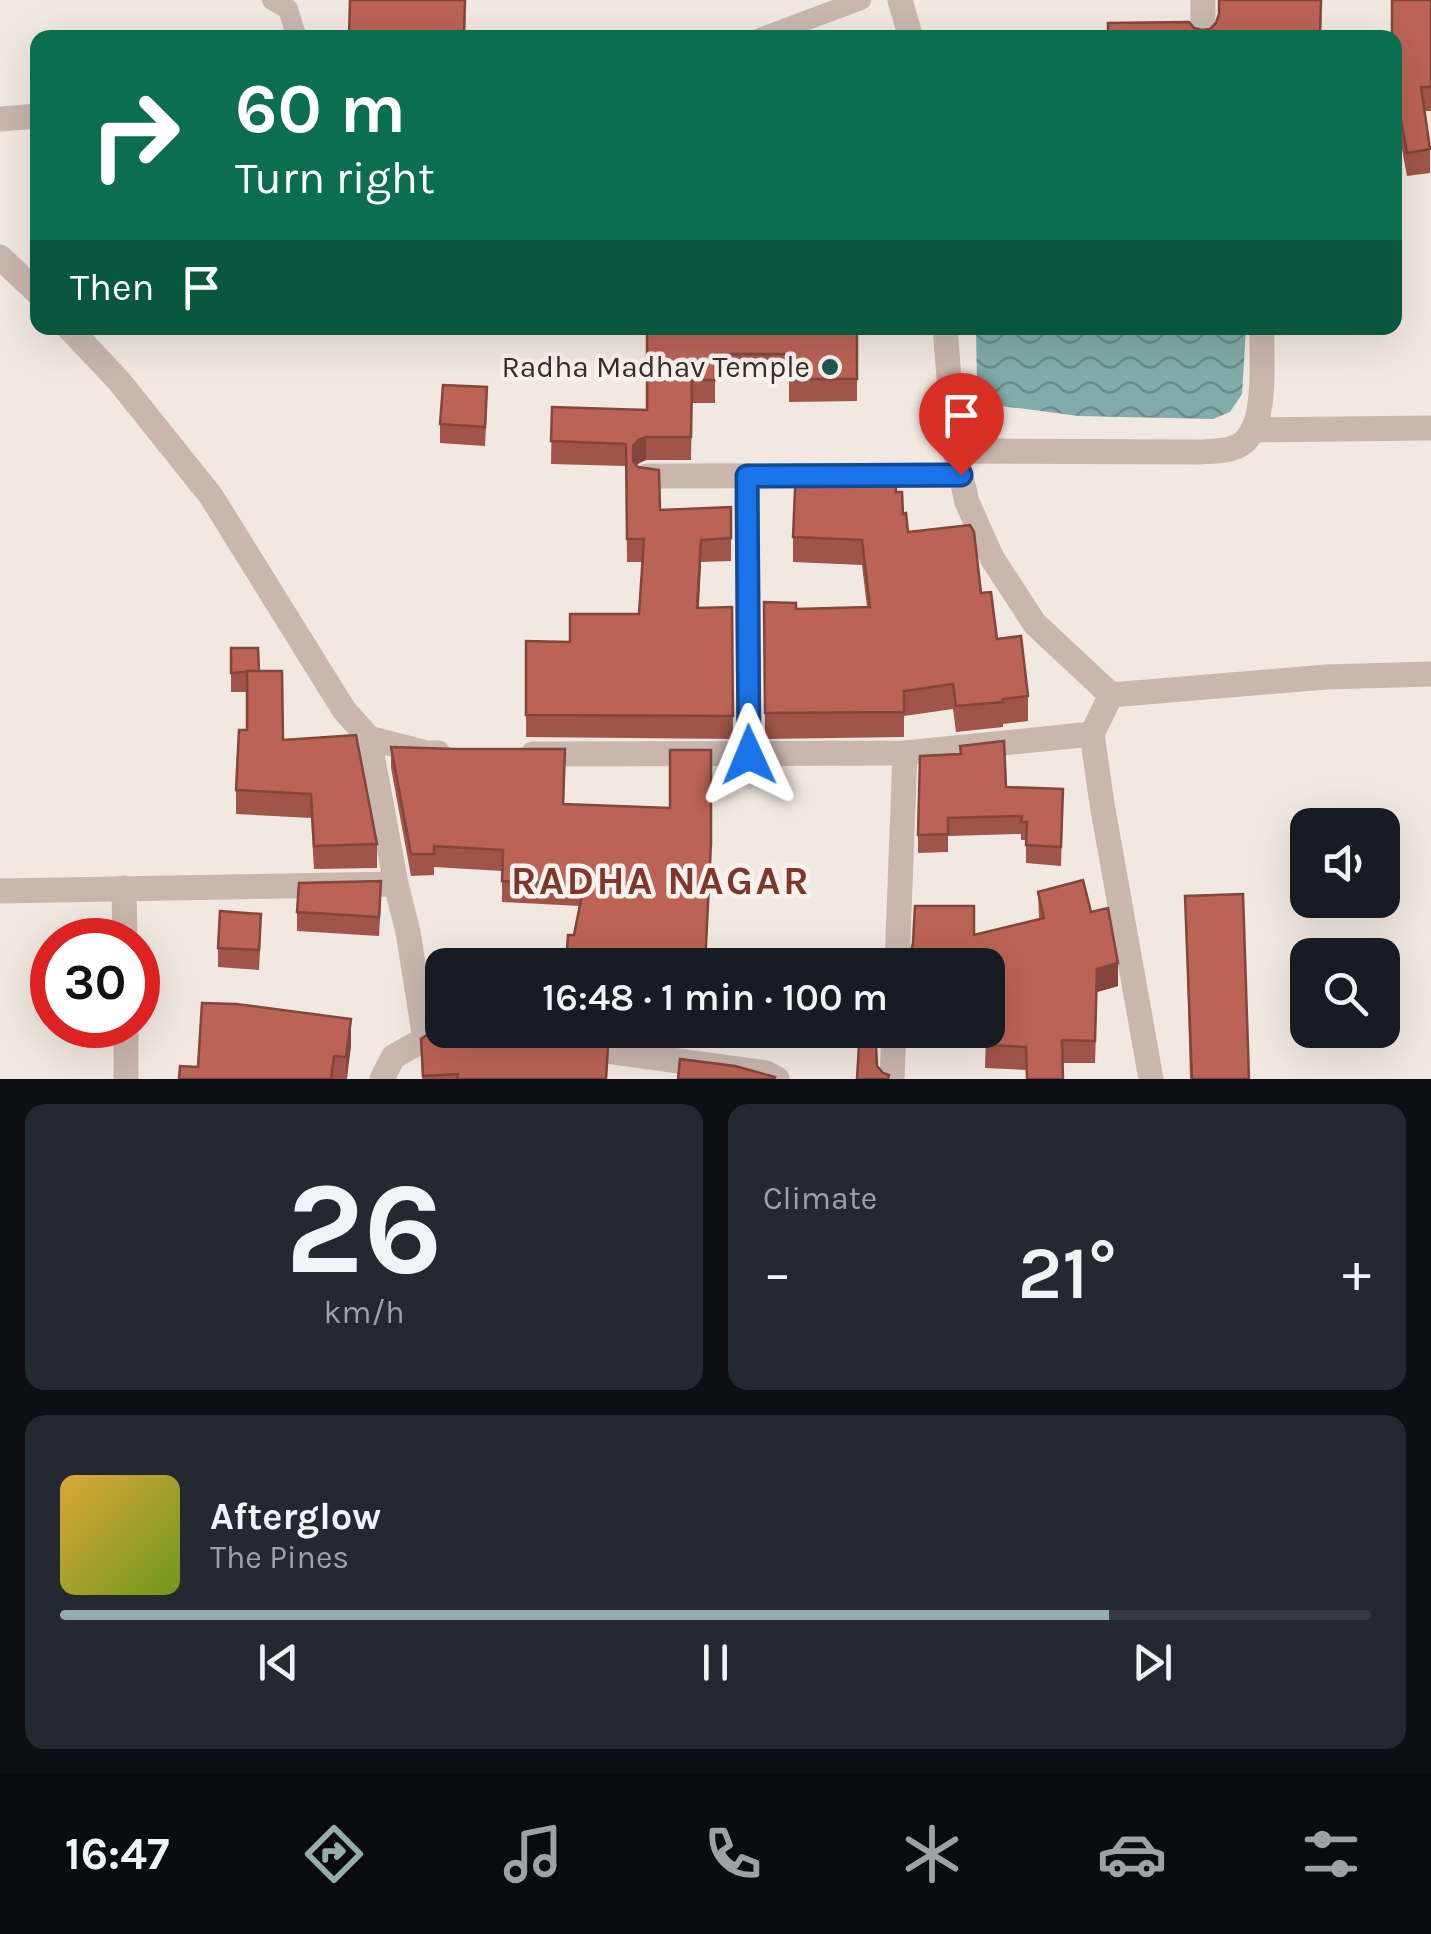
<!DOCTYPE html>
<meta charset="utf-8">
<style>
body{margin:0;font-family:Karla,sans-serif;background:#242831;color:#f1f3f6;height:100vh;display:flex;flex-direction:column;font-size:38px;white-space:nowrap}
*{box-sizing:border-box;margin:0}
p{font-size:32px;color:#9ea1a6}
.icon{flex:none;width:55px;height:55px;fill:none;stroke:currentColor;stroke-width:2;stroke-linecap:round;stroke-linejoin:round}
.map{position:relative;height:1079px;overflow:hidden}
.sheet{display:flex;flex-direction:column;gap:25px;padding:25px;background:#0d0f14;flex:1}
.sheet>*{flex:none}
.guide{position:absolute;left:30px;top:30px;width:1372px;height:305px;border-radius:20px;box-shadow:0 10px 40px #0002;background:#0b6e4f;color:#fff;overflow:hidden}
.tools{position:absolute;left:1290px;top:808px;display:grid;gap:20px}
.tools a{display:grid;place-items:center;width:110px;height:110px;border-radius:20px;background:#171b24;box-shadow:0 10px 40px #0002;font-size:50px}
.speed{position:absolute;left:30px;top:918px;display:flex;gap:20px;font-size:50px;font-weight:700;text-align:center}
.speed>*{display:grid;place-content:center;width:130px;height:130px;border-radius:50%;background:#171b24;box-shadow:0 10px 40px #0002;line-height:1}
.speed .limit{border:15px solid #d22;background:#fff;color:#111}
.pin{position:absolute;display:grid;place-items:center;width:85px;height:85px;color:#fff;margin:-102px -42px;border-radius:50% 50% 50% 0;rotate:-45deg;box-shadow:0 0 10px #0007}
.pin .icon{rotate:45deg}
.me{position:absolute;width:110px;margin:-55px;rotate:359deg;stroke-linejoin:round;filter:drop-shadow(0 0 8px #0008)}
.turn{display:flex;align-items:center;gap:35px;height:210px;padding:0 40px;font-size:45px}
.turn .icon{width:130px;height:130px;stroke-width:2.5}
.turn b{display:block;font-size:70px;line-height:85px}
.then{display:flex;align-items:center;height:95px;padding:0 40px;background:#0003;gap:20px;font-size:38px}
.big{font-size:75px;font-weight:600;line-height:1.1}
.sheet .card{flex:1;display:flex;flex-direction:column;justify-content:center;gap:15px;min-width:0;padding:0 35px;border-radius:20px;background:#242831}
.sheet .dial{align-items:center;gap:0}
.dial b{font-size:130px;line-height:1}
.song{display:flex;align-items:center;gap:30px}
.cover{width:120px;height:120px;border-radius:15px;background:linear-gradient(135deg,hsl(40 70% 55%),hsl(80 70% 35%))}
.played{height:10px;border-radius:5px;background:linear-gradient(90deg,#95acad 80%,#363941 80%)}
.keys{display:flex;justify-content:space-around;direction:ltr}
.heat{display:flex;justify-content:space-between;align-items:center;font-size:55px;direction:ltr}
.sheet .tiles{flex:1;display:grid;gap:25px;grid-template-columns:1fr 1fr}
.card:last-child{grid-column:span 2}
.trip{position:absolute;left:425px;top:948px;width:580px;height:100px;border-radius:20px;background:#171b24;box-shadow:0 10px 40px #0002;font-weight:600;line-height:100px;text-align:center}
.tab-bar{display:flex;height:160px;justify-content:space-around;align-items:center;background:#090b0e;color:#9ea1a6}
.tab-bar .icon{width:70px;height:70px}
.tab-bar .on{color:#95acad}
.tab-bar b{font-size:45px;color:#f1f3f6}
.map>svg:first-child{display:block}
.water{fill:url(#water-waves)}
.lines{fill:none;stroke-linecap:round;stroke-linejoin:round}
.service{stroke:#c9b7ae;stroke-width:20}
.minor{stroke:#c9b7ae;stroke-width:25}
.tertiary{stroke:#c9b7ae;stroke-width:25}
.wall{fill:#a1554a}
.shaded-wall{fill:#83453c}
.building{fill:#bb6356;stroke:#83453c;stroke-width:2.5}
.route-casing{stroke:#114b97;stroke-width:25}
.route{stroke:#1a73e8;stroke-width:18}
.poi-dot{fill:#255653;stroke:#f9f2ed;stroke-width:4}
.labels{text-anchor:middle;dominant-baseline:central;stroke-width:9;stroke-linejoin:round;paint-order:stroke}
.poi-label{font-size:30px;fill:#382e2b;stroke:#f9f2ed;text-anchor:end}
.district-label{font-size:40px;font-weight:bold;letter-spacing:2.5px;fill:#7f372c;stroke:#f9f2ed}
</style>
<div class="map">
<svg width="1431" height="1079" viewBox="0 0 1431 1079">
<defs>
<pattern id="water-waves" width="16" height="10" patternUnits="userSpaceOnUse" patternTransform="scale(2.5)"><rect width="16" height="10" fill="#82aca9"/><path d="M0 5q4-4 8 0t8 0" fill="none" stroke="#6b8c8a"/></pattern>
</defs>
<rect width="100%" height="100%" fill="#f1e8e1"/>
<polygon class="water" points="976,328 1246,328 1242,394 1230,412 1213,419 1079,416 986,404 977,386"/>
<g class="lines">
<g class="service">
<polyline points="272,0 288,9 297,38"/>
<polyline points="760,38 861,0"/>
</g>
<g class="minor">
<polyline points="900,0 911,38"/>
<polyline points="1203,38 1203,0"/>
<polyline points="0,119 38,116"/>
<polyline points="0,257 38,293"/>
<polyline points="69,328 119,381 211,496 344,710 369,738 427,753 438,753"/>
<polyline points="945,328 955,451 967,502 992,558 1035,624 1111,695"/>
<polyline points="1254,430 1431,428"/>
<path d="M 955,451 L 1198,452 C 1213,451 1233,452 1244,442 C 1268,421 1261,358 1262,328"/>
<polyline points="647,476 961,475"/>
<polyline points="747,476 749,755"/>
<polyline points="369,738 396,884 408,932 425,1039"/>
<polyline points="533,754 905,753 1092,734"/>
<polyline points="124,888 125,940"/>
<polyline points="0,891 396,884"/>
<polyline points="897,965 905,753"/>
<polyline points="126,1025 126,1079"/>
<polyline points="577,1047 766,1073 777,1079"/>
<polyline points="382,1079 393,1057 425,1039 453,1035"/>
<polyline points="892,1079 894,1030"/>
</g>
<polyline class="tertiary" points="1151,1079 1102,804 1092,734 1111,695 1326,677 1431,674"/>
</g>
<g class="wall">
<polygon points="1431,0 1431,111 1424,111 1430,149 1430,173 1407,176 1395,112 1395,38"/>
<polygon points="647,328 857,328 857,401 789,402 789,377 715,377 715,403 692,403 691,460 646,460 636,465 660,510 731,507 731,561 701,562 699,608 732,607 733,739 526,737 526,641 570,642 639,614 642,562 627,562 626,466 551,464 552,407 647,410"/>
<polygon points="487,407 485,446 440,443 440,424"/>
<polygon points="896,492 908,532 981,593 997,639 1028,696 1028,721 1003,724 1003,727 956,732 953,709 904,716 904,737 765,739 764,602 796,609 867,607 862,565 793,562 793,537"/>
<polygon points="231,648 259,671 283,740 377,844 377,868 314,869 311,818 236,814 236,790 247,730 247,692 231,692"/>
<polygon points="960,746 1006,787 1063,789 1061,866 1026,863 1026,840 1021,840 1021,834 948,836 948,852 918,853 918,835 960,755"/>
<polygon points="391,747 565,770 564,804 670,808 711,750 711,864 574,935 580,906 502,902 502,871 434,867 434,875 411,876 391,768"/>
<polygon points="1038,892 1091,912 1118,986 1097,992 1095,1063 1062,1063 1026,1070 985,1068 988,965 909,965 909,957 974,935 1039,919"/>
<polygon points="1185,896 1249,1079 1190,1079"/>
<polygon points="381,901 379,936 297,931 297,912"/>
<polygon points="261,933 259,970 218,967 218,948"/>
<polygon points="569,1030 609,1030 609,1035"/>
<polygon points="421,1039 607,1079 422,1079"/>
<polygon points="351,1046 347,1079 179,1079 198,1067"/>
</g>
<g class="shaded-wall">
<polygon points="646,437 646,460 638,463 633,469 633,446 638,440"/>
<polygon points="701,540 701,562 697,631 697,608"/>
<polygon points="1118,963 1118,986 1097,992 1095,1063 1097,969"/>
<polygon points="351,1019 351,1046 346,1079 346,1057"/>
</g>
<g class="building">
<polygon points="350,0 465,0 464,38 349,38"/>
<polygon points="1219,0 1321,0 1320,38 1108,38 1108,23 1189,22 1194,28 1202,30 1210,29 1216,23 1219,14"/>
<polygon points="1392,0 1431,0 1431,87 1421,87 1430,149 1407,153 1395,88 1395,38 1392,38"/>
<polygon points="647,328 857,328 857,379 789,379 789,354 715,354 715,380 692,380 691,437 646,437 638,440 633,446 633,461 638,467 659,470 660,510 731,507 731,538 701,540 697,608 732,607 733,716 526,715 526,641 570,642 570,614 639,614 644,539 627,539 626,444 551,441 552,407 647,410"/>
<polygon points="443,385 487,387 485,427 440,424"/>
<polygon points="895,466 896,492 902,492 903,514 906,513 908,532 970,525 974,532 981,593 991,592 997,639 1021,636 1028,696 1003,699 1003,702 956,706 953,684 904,691 904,712 765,713 764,602 796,603 796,609 870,607 862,540 793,537 796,467"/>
<polygon points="231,648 258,648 259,671 231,673"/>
<polygon points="247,671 282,671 283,740 356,735 377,844 314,846 311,794 236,790 239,730 247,730"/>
<polygon points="1004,741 1006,787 1063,789 1061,847 1026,845 1027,822 1021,822 1022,816 948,818 948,834 918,835 920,756 961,754 960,746"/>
<polygon points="391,747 456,749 565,749 563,804 670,808 670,750 711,750 711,843 705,965 566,965 568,935 574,935 584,885 502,881 503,850 434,846 434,854 411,854"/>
<polygon points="1083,880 1091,912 1108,908 1118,963 1097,969 1095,1041 1062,1040 1063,1079 1027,1079 1026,1047 985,1045 985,1030 988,1030 988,957 909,957 913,943 915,906 974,906 974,935 1044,918 1038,892"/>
<polygon points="381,881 379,917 297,912 299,883"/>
<polygon points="1243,894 1249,1079 1192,1079 1185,896"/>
<polygon points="220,911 261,914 259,950 218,948"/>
<polygon points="202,1003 236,1004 351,1019 346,1057 334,1056 331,1079 179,1079 180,1066 198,1067"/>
<polygon points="453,1030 482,1030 608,1046 606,1079 457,1079 458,1074 423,1076 421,1039 430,1033"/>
<polygon points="859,1045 876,1046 877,1066 883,1073 889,1075 888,1079 857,1079"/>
<polygon points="680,1059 735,1066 775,1077 774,1079 678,1079"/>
</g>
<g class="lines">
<defs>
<polyline id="route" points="749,755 747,476 961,475"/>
</defs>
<use href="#route" class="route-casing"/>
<use href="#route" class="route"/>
</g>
<circle class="poi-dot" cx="830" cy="367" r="10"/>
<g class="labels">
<g class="poi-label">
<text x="810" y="367">Radha Madhav Temple</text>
</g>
<g class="district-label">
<text x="661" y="880">RADHA NAGAR</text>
</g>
</g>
</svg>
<div class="tools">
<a><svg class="icon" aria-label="sound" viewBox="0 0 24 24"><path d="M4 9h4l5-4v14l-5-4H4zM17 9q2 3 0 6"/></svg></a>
<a><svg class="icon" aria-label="search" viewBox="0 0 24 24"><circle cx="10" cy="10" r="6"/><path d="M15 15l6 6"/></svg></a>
</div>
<div class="speed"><div class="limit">30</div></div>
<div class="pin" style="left:961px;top:475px;background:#d93025"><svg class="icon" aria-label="arrive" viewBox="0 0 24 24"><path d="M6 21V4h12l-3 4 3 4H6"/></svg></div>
<svg class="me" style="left:749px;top:755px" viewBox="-20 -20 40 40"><path d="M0-17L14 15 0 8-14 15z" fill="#1a73e8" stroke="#fff" stroke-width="4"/></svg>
<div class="trip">16:48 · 1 min · 100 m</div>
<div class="guide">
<div class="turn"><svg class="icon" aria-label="right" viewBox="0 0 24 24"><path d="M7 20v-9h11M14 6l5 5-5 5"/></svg><div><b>60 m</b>Turn right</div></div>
<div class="then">Then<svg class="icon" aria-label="arrive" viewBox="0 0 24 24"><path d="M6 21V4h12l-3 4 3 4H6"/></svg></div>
</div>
</div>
<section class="sheet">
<div class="tiles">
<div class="card dial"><b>26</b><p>km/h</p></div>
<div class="card"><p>Climate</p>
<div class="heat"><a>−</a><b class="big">21°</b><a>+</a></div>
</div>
<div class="card">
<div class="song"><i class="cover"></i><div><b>Afterglow</b><p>The Pines</p></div></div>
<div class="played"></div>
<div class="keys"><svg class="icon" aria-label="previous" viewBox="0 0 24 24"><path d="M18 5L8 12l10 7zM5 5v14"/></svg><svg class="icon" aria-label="pause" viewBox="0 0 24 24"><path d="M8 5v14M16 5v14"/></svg><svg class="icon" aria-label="next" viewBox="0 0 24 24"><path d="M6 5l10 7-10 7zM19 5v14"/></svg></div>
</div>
</div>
</section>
<nav class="tab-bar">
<b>16:47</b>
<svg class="icon on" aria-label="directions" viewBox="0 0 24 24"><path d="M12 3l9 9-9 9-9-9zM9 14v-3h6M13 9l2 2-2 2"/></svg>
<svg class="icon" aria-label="music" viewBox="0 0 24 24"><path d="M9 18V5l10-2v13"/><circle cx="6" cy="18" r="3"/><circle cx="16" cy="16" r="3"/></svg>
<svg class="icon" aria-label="phone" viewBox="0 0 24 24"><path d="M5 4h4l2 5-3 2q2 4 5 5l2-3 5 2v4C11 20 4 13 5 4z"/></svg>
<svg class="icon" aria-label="climate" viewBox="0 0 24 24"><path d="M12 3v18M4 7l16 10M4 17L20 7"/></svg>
<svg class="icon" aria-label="car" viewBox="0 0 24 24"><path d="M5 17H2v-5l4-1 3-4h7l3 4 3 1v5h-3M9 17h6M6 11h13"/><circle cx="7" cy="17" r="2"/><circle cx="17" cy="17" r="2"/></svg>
<svg class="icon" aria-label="filters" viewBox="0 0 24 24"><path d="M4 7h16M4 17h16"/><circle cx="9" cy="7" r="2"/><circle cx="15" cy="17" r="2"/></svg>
</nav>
